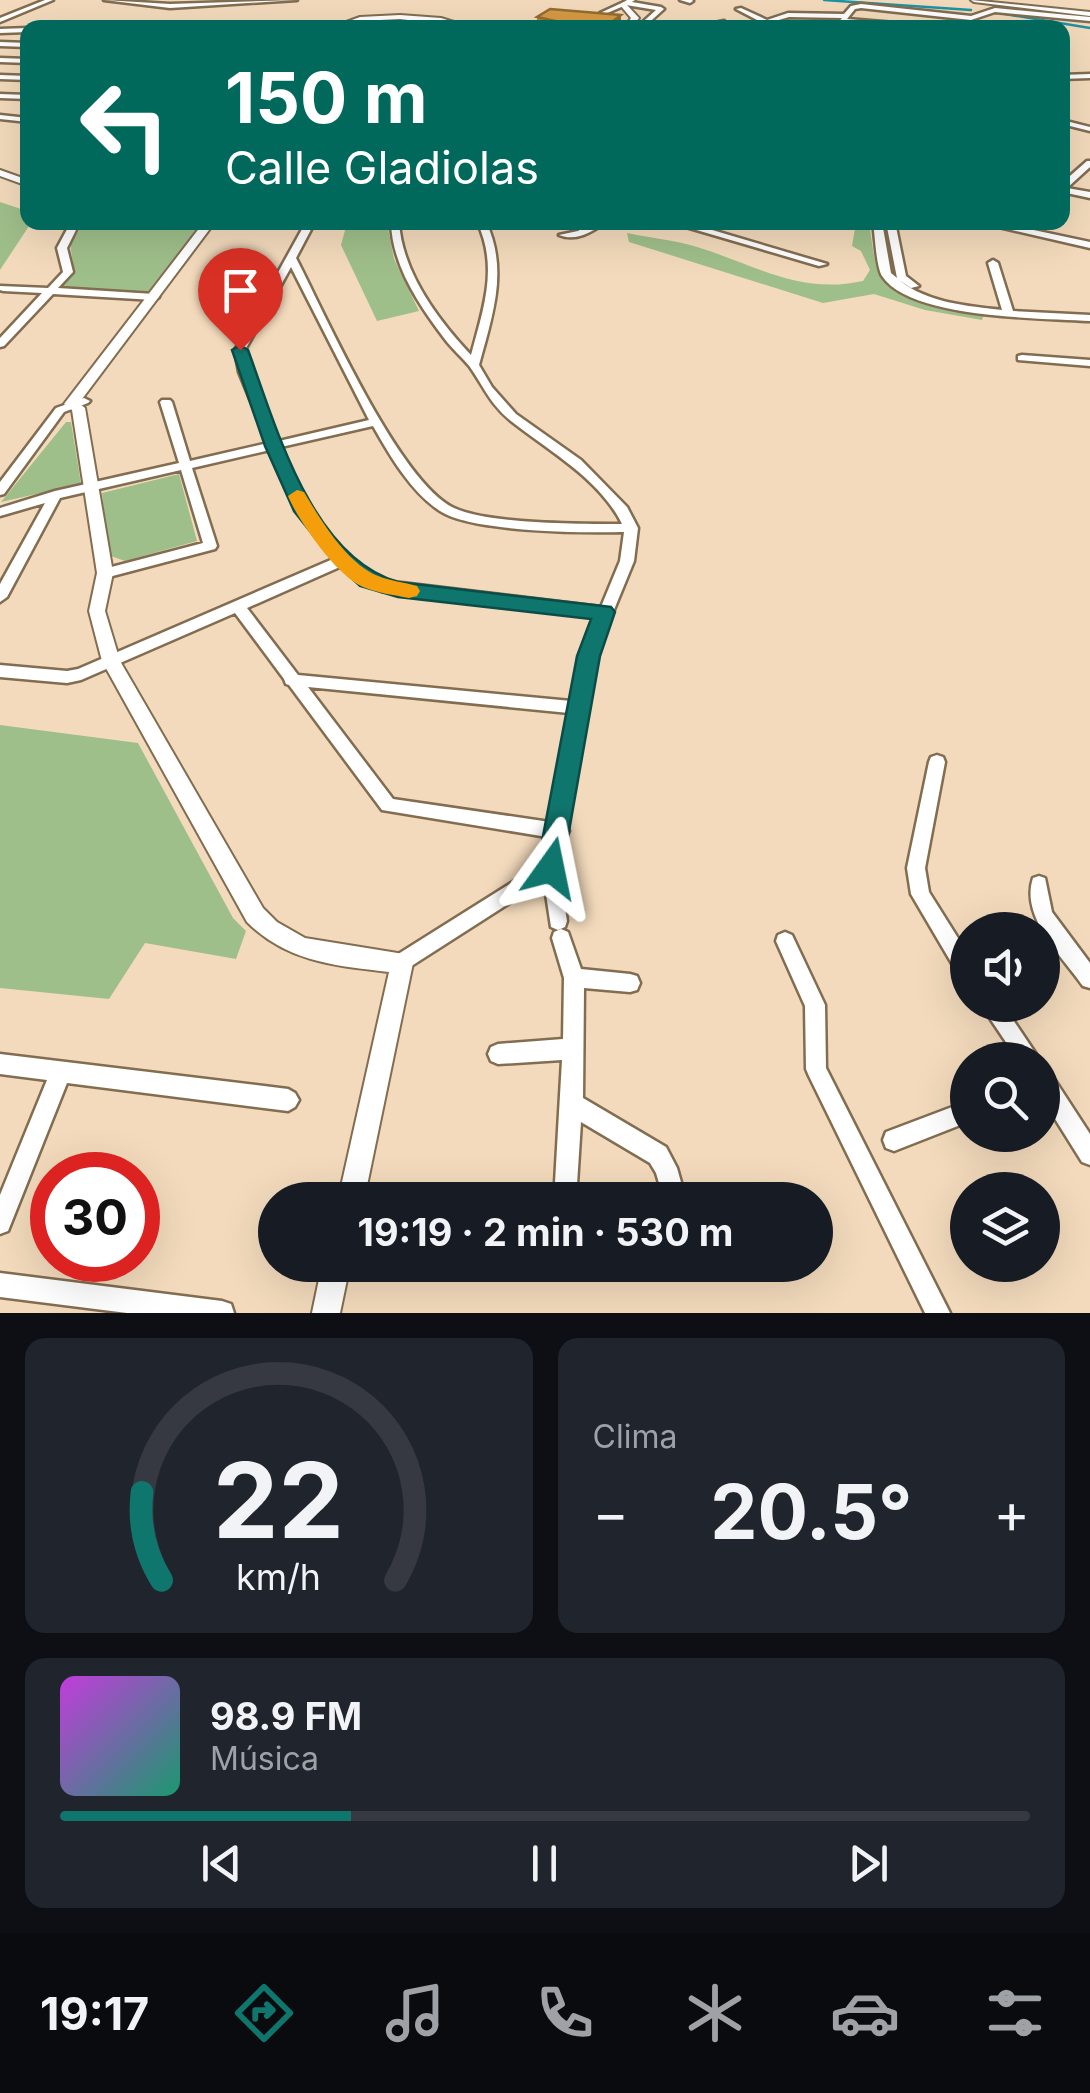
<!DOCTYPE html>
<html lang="es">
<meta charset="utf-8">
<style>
body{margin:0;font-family:Inter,sans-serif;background:#20242c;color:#f1f3f6;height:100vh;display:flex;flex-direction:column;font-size:38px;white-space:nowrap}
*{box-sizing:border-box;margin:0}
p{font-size:32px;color:#9ea1a6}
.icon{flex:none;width:55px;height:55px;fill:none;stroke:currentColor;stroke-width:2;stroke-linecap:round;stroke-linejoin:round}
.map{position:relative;height:1313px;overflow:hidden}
.side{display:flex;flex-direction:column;gap:25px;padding:25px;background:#0d0f14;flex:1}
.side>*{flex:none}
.hud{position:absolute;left:20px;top:20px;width:1050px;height:210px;border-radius:20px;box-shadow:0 10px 40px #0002;background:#00695c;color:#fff;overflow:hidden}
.buttons{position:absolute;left:950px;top:912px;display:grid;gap:20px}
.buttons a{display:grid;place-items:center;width:110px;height:110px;border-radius:50%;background:#171b24;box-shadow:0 10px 40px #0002;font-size:50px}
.speed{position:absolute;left:30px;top:1152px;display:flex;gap:20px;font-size:50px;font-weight:700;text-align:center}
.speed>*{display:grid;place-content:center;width:130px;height:130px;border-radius:50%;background:#171b24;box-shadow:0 10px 40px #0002;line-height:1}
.speed .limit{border:15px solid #d22;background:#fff;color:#111}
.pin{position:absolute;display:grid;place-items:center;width:85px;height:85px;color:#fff;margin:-102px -42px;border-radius:50% 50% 50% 0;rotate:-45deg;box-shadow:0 0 10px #0007}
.pin .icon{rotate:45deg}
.me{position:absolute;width:110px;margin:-55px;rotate:12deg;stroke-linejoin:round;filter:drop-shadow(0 0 8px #0008)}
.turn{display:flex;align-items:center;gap:35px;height:210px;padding:0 40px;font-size:45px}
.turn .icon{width:130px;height:130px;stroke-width:2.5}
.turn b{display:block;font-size:70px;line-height:85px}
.big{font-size:75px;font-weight:700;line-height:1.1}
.side .card{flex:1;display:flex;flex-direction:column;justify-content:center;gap:15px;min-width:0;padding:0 35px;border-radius:20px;background:#20242c}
.side .dial{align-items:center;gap:0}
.dial svg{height:260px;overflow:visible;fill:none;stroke:#363941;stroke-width:7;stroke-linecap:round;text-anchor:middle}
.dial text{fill:#f1f3f6;stroke:none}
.song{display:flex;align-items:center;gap:30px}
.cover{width:120px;height:120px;border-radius:15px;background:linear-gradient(135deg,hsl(290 70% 55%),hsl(160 70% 35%))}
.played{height:10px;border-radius:5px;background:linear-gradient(90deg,#0f766e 30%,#363941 30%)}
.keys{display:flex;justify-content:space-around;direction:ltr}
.heat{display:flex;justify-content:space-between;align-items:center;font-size:55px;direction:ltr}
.side .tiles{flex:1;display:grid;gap:25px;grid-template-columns:1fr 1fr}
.card:last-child{grid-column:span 2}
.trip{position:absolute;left:258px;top:1182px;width:575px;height:100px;border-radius:50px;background:#171b24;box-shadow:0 10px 40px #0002;font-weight:700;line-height:100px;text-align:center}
.menu{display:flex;height:160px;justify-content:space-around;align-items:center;background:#090b0e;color:#9ea1a6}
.menu .icon{width:70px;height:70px}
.menu .on{color:#0f766e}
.menu b{font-size:45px;color:#f1f3f6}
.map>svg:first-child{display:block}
.green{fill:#9fbf8a}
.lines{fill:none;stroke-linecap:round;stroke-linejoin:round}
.stream{stroke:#1d93a2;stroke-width:2.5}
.minor-casing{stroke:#826d51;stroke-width:5}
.major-casing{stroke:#826d51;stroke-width:4}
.minor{fill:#fff;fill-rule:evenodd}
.major{fill:#fff;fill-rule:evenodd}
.wall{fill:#b7843a}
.shaded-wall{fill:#956c30}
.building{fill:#d59a44;stroke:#956c30;stroke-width:2.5}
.route{fill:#0f766e;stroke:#0a4d48;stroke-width:2.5}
.slow{fill:#f59e0b}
</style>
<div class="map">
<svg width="1090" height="1313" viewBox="0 0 1090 1313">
<rect width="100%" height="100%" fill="#f3dabc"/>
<g class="green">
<polygon points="0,202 27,211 28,222 31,223 0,270"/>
<polygon points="84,223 197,222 208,224 154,294 56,288 74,270 70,244"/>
<polygon points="347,223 387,223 394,259 419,311 377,321 341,245"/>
<path d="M 856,223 L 869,223 C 872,239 873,263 882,276 C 901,305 954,309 985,312 L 982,320 L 925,310 L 874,294 L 823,303 L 629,242 L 627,233 C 650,238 674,240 697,247 C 756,265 799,295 863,281 L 870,270 L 861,251 L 852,246 Z"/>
<polygon points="66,422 71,422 81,484 1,502"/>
<polygon points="179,474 197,541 125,561 108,555 102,493"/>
<polygon points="0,725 138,743 233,918 246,931 236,959 145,943 109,999 0,988"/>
</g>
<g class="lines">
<g class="stream">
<polyline points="824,0 971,10"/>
<polyline points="1005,14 1090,28"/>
</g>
<defs>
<g id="minor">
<polygon points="45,0 53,0 0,22 0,18"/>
<polygon points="104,0 170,4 297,0 170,8"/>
<polygon points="680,0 692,0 693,1 690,3"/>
<polygon points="626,1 661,7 664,9 643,28 636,28 656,10 626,5 605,14 600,13"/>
<polygon points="861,4 971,16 995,8 1090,17 1090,21 995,12 971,20 861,8 855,9 847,19 956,28 845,22 841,28 834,28 842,18 789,17 772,22 772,25 749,28 761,22 736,9 741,8 767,20 788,13 844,14 851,6"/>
<polygon points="724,21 726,24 697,28 700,26"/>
<polygon points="28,28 28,32 0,33 0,29"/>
<polygon points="0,42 28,43 28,47 0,46"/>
<polygon points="0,58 28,59 28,63 0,62"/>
<polygon points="1090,74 1090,78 1062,79 1062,75"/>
<polygon points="0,75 28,76 28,80 0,79"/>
<polygon points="0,94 28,95 28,99 0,98"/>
<polygon points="0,115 28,118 28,122 0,119"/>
<polygon points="1062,120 1090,127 1090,131 1062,124"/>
<polygon points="1087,161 1090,161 1090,167 1067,188 1090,192 1090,198 1062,192 1062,183"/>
<polygon points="71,222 80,222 67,248 73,272 58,288 154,294 159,297 154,300 53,294 4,346 0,347 0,338 42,293 3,291 0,290 0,286 48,288 63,272 57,248"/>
<path d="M 306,222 L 315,222 L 296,258 C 326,316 399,482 454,508 C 488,524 583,524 622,524 C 600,479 549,451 511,421 C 490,404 484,387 470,367 C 462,357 452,349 444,338 C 419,305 392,265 391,222 L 399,222 C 402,272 438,320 471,355 C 483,310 499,267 477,222 L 486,222 C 509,270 492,317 479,365 L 492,387 L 516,414 L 581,460 L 627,507 L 638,528 L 634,561 L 595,656 L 567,827 L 569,831 C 554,857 563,892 567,921 L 565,927 L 558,930 L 551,927 L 544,881 L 402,972 L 395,970 L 392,963 L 395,956 L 543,863 L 547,837 L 382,810 L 289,685 L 286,684 L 284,679 L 235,613 L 81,680 L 67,683 L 0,677 L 0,665 L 67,671 L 78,669 L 333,559 L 299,511 L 270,450 L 192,468 L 217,546 L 215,549 L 105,578 L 98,573 L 100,570 L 203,543 L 181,470 L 60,498 L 7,597 L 0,602 L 0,584 L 45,503 L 0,516 L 0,508 L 55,491 L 179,463 L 160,402 L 162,400 L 170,400 L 172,402 L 190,461 L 268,443 L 239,372 L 235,350 ZM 291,267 L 369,420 L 279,441 L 250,372 L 245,350 ZM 373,426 C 390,456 411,492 440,511 C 471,532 584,533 624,532 L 620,561 L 601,607 L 385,581 C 331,553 304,502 281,447 ZM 342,566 L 354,577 L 382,591 L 597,616 L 581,656 L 571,701 L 298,675 L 247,608 ZM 308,687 L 569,713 L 550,822 L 393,799 Z"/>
<path d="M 594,222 L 606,222 C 592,232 576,242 559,235 L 578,231 Z"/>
<polygon points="669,222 685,222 827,264 819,266"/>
<path d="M 873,222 L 882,222 L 891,273 L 897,278 L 886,222 L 895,222 L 906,276 L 919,286 L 911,288 L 899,280 C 927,303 968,306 1002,310 L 988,263 L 993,260 L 998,263 L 1013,311 L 1090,315 L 1090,321 C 1043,318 910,319 882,276 C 876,266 875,235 873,222 Z"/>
<polygon points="977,222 996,222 1090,242 1090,248"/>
<polygon points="1022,355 1090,360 1090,366 1018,360 1018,356"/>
<polygon points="84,398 90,401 88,403 64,412 4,494 0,495 0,482 56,408"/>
<polygon points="937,755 943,757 945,762 925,868 929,892 968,954 968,981 961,979 911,894 907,868 929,762 931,757"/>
<path d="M 1039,876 L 1045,878 L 1052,912 L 1090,963 L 1090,988 L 1083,986 C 1062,956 1020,917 1033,878 Z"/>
<polygon points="561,929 568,932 581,969 630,974 637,976 640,983 637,990 630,992 584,988 583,1098 666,1147 677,1168 686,1200 664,1200 656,1173 650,1163 581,1122 576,1200 554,1200 562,1060 498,1064 491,1061 488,1054 491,1047 498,1044 563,1039 564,978 552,938 554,932"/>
<polygon points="785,932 792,935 825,1005 826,1068 950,1313 925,1313 809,1076 806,1069 805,1006 776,941 778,935"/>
<polygon points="981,1005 1003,1005 1040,1060 1018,1060"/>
<polygon points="0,1054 288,1089 295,1093 299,1100 295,1107 288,1111 67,1083 8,1231 0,1234 0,1195 47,1080 0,1074"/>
<polygon points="1042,1068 1049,1071 1090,1134 1090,1165 1082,1162 1042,1098"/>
<polygon points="968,1101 968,1122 894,1151 886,1148 883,1140 886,1132"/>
<polygon points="0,1273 222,1301 231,1304 234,1313 127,1313 0,1297"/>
</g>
<g id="major">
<polygon points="627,0 635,0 627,5 639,18 631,28 624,28 631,18 620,5"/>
<polygon points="971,0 1090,12 1090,16 974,2"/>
<polygon points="400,15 441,18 473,28 400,19 360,21 330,28 360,17"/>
<polygon points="0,170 28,180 28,186 0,176"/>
<path d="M 204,222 L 215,222 L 79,403 L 85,408 L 113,573 L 105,611 L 120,661 L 263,908 L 277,922 L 305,938 L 410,955 L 413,963 L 364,1200 L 338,1200 L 389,972 C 336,966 287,962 247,922 L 102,661 L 89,611 L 97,573 L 72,410 L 64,404 Z"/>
<polygon points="322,1265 350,1265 340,1313 312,1313"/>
</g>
</defs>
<use href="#minor" class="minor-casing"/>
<use href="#major" class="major-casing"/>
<use href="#minor" class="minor"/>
<use href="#major" class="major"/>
</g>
<polygon class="wall" points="621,15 621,26 619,28 537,28 537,17"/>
<polygon class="shaded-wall" points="621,15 621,26 619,28 604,28"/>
<polygon class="building" points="550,9 621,15 604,28 587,28 537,17"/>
<path class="route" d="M 240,345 L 248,350 C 276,426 311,557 398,582 L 611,607 L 615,612 L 600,656 L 561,876 L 551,880 L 541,876 L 537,868 L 577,656 L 591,619 L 398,597 L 360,586 L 336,564 L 294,511 L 265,446 L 232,350 Z"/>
<path class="slow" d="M 297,490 L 304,492 C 320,519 347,564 378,576 C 390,581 404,582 417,586 L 420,591 L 417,596 L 409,598 C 394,595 377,593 363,587 C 337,576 299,522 288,496 Z"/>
</svg>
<div class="buttons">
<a><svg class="icon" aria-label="sound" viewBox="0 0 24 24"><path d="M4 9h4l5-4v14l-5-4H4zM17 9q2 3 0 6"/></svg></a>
<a><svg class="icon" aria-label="search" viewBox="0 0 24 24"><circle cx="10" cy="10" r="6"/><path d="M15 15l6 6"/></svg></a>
<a><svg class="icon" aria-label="layers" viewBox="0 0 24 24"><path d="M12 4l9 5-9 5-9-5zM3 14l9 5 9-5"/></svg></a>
</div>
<div class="speed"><div class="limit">30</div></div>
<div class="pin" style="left:240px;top:350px;background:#d93025"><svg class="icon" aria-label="arrive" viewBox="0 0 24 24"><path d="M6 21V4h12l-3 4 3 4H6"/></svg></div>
<svg class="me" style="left:551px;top:868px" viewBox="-20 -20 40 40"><path d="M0-17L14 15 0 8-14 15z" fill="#0f766e" stroke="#fff" stroke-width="4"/></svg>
<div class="trip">19:19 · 2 min · 530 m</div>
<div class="hud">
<div class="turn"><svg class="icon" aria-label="left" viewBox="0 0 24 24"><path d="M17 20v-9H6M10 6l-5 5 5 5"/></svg><div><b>150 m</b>Calle Gladiolas</div></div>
</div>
</div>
<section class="side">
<div class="tiles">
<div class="card dial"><svg viewBox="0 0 100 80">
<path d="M14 69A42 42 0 1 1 86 69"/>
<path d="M14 69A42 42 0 0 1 8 42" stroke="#0f766e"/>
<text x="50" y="56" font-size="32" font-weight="700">22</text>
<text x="50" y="72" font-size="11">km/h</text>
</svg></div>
<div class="card"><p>Clima</p>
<div class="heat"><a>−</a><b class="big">20.5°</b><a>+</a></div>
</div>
<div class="card">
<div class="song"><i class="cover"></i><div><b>98.9 FM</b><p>Música</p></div></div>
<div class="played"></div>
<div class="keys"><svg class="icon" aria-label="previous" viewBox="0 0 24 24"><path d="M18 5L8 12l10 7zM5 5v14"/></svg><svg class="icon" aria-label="pause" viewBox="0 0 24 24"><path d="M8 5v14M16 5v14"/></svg><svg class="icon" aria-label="next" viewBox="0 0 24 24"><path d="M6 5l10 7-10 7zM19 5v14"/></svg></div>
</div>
</div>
</section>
<nav class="menu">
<b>19:17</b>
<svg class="icon on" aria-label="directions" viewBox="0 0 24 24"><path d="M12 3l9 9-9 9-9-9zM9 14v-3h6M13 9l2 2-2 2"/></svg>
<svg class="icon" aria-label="music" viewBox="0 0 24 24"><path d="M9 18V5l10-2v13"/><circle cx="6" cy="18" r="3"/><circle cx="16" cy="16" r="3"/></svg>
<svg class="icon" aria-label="phone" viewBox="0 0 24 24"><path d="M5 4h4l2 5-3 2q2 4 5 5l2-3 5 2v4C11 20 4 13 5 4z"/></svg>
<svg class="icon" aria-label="climate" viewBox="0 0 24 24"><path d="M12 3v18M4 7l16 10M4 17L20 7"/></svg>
<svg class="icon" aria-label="car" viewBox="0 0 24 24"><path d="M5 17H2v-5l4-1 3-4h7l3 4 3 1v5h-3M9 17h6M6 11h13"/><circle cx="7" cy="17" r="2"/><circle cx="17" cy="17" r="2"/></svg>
<svg class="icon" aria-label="filters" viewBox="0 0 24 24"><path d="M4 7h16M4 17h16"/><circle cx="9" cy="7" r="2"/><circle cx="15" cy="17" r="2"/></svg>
</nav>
